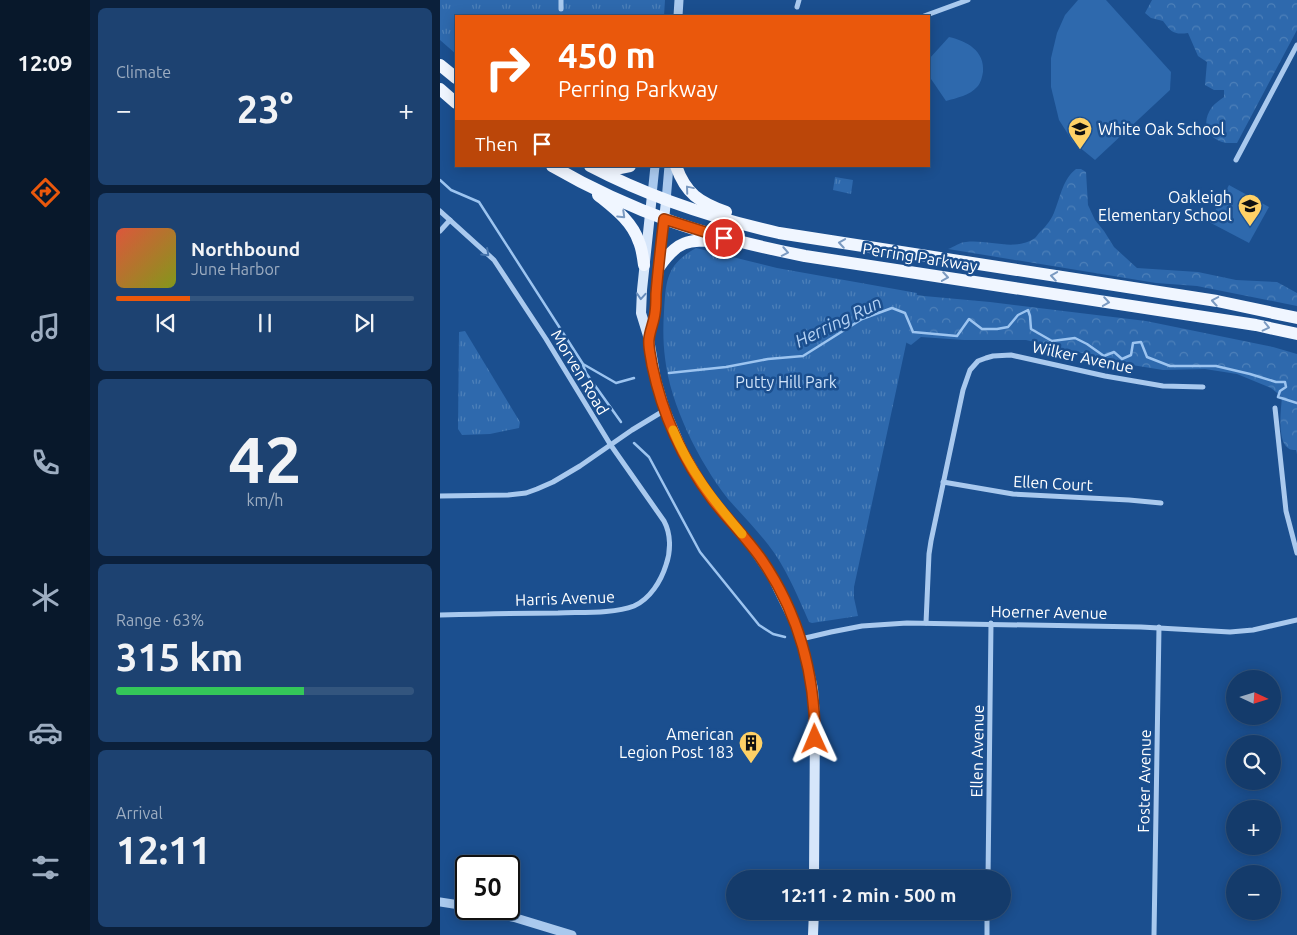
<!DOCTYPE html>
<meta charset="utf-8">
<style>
body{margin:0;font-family:Ubuntu,sans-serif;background:#1d4271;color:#f1f3f6;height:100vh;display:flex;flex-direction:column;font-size:19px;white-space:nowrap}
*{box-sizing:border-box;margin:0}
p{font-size:16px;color:#9dadc1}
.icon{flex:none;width:28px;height:28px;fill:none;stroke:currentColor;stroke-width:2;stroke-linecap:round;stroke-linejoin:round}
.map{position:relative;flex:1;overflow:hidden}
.details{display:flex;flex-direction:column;gap:8px;padding:8px;background:#0b203b;width:350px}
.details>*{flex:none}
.guide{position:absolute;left:15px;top:15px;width:475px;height:152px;border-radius:0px;box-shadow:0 2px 12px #0003,0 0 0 1px #33557e;background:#ea580c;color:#fff;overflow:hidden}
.needle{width:32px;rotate:94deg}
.controls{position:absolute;left:786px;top:670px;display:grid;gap:10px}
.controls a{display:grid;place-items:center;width:55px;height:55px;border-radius:50%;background:#143b6b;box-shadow:0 2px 12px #0003,0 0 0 1px #33557e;font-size:25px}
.speed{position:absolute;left:15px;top:855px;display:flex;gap:10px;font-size:25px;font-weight:700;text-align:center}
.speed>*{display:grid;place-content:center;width:65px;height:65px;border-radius:50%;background:#143b6b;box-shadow:0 2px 12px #0003,0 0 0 1px #33557e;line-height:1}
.speed .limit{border:2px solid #111;border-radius:8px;background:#fff;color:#111}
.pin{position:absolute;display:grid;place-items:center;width:42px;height:42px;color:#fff;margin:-21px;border:2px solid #fff;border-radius:50%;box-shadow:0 1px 5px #0007}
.me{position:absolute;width:55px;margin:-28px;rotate:359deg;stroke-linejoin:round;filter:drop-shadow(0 0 4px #0008)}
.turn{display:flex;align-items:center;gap:18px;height:105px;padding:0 20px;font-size:22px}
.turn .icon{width:65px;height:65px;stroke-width:2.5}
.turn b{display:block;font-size:35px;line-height:42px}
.then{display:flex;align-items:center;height:48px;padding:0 20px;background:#0003;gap:10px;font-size:19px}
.big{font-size:38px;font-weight:700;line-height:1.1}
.details .card{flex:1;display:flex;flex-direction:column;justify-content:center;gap:8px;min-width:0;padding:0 18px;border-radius:8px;background:#1d4271}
.details .dial{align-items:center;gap:0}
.dial b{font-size:65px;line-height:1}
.song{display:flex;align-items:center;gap:15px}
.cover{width:60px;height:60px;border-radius:8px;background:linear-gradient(135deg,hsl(10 70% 55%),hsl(70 70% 35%))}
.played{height:5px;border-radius:2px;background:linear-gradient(90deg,#ea580c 25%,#33557e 25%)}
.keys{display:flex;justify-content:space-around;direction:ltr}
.heat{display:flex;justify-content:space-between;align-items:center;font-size:28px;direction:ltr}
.charge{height:8px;border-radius:4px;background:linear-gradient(90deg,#34c759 63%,#33557e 0)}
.trip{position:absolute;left:286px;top:870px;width:285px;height:50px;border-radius:25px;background:#143b6b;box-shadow:0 2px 12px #0003,0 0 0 1px #33557e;font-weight:700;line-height:50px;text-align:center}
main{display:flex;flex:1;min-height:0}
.menu{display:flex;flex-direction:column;width:90px;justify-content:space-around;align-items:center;background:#08182b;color:#9dadc1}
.menu .icon{width:35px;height:35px}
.menu .active{color:#ea580c}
.menu b{font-size:22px;color:#f1f3f6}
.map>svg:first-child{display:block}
.grass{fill:#2e69ad}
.forest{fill:url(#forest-crowns)}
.park{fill:url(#park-tufts)}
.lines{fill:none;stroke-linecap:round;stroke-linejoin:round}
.stream{stroke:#9cc4f0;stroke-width:2.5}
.minor{stroke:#a9c9ee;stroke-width:5}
.tertiary{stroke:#a9c9ee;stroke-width:9}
.secondary{stroke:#d6e6fa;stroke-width:10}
.primary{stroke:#f0f6ff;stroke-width:12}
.oneway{stroke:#7b9ac1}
.oneway2{stroke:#4674ac}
.oneway3{stroke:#668bba}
.route-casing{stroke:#983908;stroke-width:12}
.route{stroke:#ea580c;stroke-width:9}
.slow{stroke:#f59e0b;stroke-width:9}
.labels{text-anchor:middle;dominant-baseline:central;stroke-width:5;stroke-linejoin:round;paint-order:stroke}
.poi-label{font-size:16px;fill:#fff;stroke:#1b4f8f;text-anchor:end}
.street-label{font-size:16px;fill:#fff;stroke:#1b4f8f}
.park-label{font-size:16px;fill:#cfe3fa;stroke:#1b4f8f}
.water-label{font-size:18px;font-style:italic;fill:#b5d3f5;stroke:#1b4f8f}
</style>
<main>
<nav class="menu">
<b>12:09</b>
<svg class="icon active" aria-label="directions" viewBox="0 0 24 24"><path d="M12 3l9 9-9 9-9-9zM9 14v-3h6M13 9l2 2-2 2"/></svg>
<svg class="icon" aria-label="music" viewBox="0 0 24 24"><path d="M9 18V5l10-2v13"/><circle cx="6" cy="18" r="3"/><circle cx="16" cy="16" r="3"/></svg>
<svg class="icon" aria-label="phone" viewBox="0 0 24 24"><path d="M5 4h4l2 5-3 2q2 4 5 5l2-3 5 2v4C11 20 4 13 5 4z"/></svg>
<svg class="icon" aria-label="climate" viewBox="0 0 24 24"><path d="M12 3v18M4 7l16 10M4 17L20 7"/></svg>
<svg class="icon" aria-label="car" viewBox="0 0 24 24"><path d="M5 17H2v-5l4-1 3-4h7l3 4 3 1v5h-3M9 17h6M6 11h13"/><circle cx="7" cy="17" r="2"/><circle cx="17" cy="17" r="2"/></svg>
<svg class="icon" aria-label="filters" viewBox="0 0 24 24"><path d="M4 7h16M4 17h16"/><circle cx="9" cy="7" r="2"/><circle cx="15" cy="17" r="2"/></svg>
</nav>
<section class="details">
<div class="card"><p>Climate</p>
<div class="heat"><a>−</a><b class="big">23°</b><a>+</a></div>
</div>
<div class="card">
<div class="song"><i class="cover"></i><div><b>Northbound</b><p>June Harbor</p></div></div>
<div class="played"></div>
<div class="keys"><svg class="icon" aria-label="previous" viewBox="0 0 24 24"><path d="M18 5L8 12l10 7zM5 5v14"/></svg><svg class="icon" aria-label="pause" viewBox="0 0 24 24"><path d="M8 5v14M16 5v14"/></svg><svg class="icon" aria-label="next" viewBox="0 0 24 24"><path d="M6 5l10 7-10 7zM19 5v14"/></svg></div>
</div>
<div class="card dial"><b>42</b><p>km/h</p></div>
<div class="card"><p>Range · 63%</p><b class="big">315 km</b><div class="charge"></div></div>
<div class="card"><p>Arrival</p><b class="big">12:11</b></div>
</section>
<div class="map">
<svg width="857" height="935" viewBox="0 0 857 935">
<defs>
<pattern id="forest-crowns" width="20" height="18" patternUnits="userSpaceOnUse" patternTransform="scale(1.25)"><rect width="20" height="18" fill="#2e69ad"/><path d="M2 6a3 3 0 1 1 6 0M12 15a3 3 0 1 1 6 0" fill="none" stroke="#4d80b9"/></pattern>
<pattern id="park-tufts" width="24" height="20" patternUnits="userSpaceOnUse" patternTransform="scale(1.25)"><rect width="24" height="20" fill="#2e69ad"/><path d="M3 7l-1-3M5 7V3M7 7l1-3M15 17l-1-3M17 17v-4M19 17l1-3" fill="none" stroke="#4d80b9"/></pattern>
</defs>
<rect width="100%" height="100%" fill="#1b4f8f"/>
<g class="grass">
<polygon points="638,0 666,0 731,72 730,90 655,160 633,142 619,120 611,87 611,58 617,33 625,15"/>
<path d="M 509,37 C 527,41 545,51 543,72 C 542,77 541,83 537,87 C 530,95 517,98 506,101 L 489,76 L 489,59 Z"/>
<polygon points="789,185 829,207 809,243 769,222"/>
</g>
<g class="forest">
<path d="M 712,0 L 857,0 L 857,30 L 797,143 C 794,143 789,143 786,143 C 766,139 761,122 772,107 C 775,103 780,100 784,97 L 784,90 L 774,90 L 765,85 L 767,62 L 758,56 L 748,33 C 734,35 731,32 723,21 L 711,18 L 705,13 Z"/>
<path d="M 636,169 L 641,169 L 646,172 L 648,205 L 655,220 L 664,231 L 674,247 L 697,268 L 758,272 L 796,280 L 837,282 L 857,293 L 857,306 L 757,286 L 716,283 L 508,249 C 514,247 520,242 526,242 C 548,239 575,252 595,238 C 597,236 598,234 600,232 C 607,225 612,219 615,210 C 621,195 623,179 636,169 Z"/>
<path d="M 407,284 L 484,296 L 550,302 L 706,321 L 833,347 L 857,354 L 857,454 L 856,450 C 853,450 850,450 848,448 C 837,441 841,409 842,397 L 831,388 L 797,374 L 765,369 L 723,370 L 692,365 L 586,340 L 524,340 L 481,337 L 471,345 L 467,343 L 463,340 Z"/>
</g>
<g class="park">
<polygon points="0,0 225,0 224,16 16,16 16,54 0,40"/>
<polygon points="395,177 413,180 411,194 393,190"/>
<path d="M 256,248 L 337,268 L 477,293 L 414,587 L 414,598 L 418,616 L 372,623 L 369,622 C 359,599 349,575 335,554 C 321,534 304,517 288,499 C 259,462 230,404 225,358 C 223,342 223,327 224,312 C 226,280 226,265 256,248 Z"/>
<polygon points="25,331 80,422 79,428 50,434 22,435 18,429 19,332"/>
</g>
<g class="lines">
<g class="stream">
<polyline points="0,180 11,190 39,202 143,364 176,383 194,378"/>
<polyline points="143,365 146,373 181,422"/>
<polyline points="229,373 286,367 328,359 363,356 422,319 452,308 465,313 473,332 517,336 529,319 542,329 557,329 568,327 578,315 588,310 590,316 591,329 612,341 635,338 647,344 664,356 674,352 682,359 691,355 693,343 701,342 707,357 730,366 776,366 810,374 836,382 845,382 846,387 840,391 838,397 857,403"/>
<polyline points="194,443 209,457 260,552 319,625 333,634 345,637"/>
</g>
<g class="minor">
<polyline points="357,7 359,0"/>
<polyline points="121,9 121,0"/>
<polyline points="484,16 528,0"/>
<polyline points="796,160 857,45"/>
<path d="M 0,211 L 54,260 L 106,339 L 170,444 L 224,521 C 231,534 231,551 226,565 C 221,581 210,599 194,606 C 173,614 141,612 118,613 C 79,613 39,614 0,615"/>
<polyline points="0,231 10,220"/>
<polyline points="835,408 846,511 857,553"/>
<polyline points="503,482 573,494 689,500 721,503"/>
<polyline points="0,496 68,495 86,493 97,489 113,482 140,466 192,430 225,410"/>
<polyline points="486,623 489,554 491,541 523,390 530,370 538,361 546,358 553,356 571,355 665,376 723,386 763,387"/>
<polyline points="361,639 391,632 422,626 467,623 701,627 790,632 813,630 857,620"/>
<polyline points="548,879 551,623"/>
<polyline points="547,935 547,911"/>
<polyline points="714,935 719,627"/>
</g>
<g class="tertiary">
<polyline points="238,16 239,0"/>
<polyline points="212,195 215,166"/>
<polyline points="226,201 229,166"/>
<polyline points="0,902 26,906"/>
<polyline points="40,909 76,918 132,935"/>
</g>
<g class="secondary">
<polyline points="212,195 202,290 201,313 209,339 216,380 225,410 242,450 262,485 273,500 313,548 332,576 355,623 365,655 373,689 375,718 374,879"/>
<polyline points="209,339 215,313 216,294 226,201"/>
<polyline points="373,935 374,911"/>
</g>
<g class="primary">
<polyline points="0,65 16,78"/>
<polyline points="0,89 16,103"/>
<path d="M 112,166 C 150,188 191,207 233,222 C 276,237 320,247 365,256 L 816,325 L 857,334"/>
<path d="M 150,166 C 211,198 272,218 339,233 L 777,301 L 857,318"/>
<path d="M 236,166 C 246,194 259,202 286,212"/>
<polyline points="158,168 180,168 190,166"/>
<path d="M 158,195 C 174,208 192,221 199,242 C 202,249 203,257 204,265"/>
<path d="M 219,267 C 238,240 247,240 279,241"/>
</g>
</g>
<defs><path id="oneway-chevron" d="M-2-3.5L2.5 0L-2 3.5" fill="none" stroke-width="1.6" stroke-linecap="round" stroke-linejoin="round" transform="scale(1.25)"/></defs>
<g class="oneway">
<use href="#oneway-chevron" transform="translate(249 189) rotate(-130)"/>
<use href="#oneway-chevron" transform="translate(182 215) rotate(44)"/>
<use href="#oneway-chevron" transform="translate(402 243) rotate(-171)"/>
<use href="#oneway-chevron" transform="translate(345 252) rotate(11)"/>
<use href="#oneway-chevron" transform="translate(614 276) rotate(-171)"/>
<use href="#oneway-chevron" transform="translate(505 277) rotate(9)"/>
<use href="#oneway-chevron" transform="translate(775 301) rotate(-170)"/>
<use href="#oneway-chevron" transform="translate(666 302) rotate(9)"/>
<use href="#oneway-chevron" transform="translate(826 327) rotate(13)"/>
</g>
<use class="oneway2" href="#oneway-chevron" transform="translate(46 253) rotate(43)"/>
<use class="oneway3" href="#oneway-chevron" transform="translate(201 296) rotate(94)"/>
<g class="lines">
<defs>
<path id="route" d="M 284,238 L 224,219 C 221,244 218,269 216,294 C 216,300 216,307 215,313 C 214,322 210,330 209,339 C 208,347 211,357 212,365 C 222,413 243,460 272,499 C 288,520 307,538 322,560 C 359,614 375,675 375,739"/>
</defs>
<use href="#route" class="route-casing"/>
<use href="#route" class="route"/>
<path class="slow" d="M 233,430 C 250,471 274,501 302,534"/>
</g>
<defs>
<symbol id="school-pin" viewBox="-11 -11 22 30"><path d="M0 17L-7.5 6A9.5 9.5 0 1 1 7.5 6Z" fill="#ffd166" stroke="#1b4f8f"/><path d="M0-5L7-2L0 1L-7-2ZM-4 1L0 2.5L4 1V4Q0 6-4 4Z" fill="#111"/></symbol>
<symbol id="building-pin" viewBox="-11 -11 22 30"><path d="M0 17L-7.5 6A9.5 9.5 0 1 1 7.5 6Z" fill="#ffd166" stroke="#1b4f8f"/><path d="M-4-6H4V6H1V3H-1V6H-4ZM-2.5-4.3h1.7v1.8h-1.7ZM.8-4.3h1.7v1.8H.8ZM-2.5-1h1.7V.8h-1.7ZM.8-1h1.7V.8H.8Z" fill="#111"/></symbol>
</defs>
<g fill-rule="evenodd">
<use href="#school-pin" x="626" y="115" width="28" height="38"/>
<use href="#school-pin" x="796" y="192" width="28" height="38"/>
<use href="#building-pin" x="297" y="729" width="28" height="38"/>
</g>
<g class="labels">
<g class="poi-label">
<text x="658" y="129" text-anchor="start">White Oak School</text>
<text x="792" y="197">Oakleigh<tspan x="792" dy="18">Elementary School</tspan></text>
<text x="294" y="734">American<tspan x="294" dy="18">Legion Post 183</tspan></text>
</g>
<g class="street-label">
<text transform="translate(480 257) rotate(9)">Perring Parkway</text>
<text transform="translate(643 357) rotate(12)">Wilker Avenue</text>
<text transform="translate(140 372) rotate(59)">Morven Road</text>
<text transform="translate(613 483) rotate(3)">Ellen Court</text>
<text transform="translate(125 598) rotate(-2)">Harris Avenue</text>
<text transform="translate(609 612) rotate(1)">Hoerner Avenue</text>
<text transform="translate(537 751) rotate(-89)">Ellen Avenue</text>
<text transform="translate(704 781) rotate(-89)">Foster Avenue</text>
</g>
<g class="park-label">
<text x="346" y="382">Putty Hill Park</text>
</g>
<g class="water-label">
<text transform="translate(398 321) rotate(-26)">Herring Run</text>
</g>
</g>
</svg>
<div class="controls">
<a><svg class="needle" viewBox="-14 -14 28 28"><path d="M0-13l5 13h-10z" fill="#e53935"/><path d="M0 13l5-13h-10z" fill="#9dadc1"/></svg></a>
<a><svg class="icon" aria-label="search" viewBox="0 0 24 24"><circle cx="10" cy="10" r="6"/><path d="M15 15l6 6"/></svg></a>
<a>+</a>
<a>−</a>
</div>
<div class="speed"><div class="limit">50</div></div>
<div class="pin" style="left:284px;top:238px;background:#d93025"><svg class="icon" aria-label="arrive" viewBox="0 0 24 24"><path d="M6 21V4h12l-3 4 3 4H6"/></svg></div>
<svg class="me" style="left:375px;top:739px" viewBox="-20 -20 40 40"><path d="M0-17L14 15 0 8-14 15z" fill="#ea580c" stroke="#fff" stroke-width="4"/></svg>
<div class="trip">12:11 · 2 min · 500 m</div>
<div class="guide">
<div class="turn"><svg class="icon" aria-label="right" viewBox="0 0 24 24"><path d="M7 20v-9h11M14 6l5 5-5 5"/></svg><div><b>450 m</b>Perring Parkway</div></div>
<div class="then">Then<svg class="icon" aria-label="arrive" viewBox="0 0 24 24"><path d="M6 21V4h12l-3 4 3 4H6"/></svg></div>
</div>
</div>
</main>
